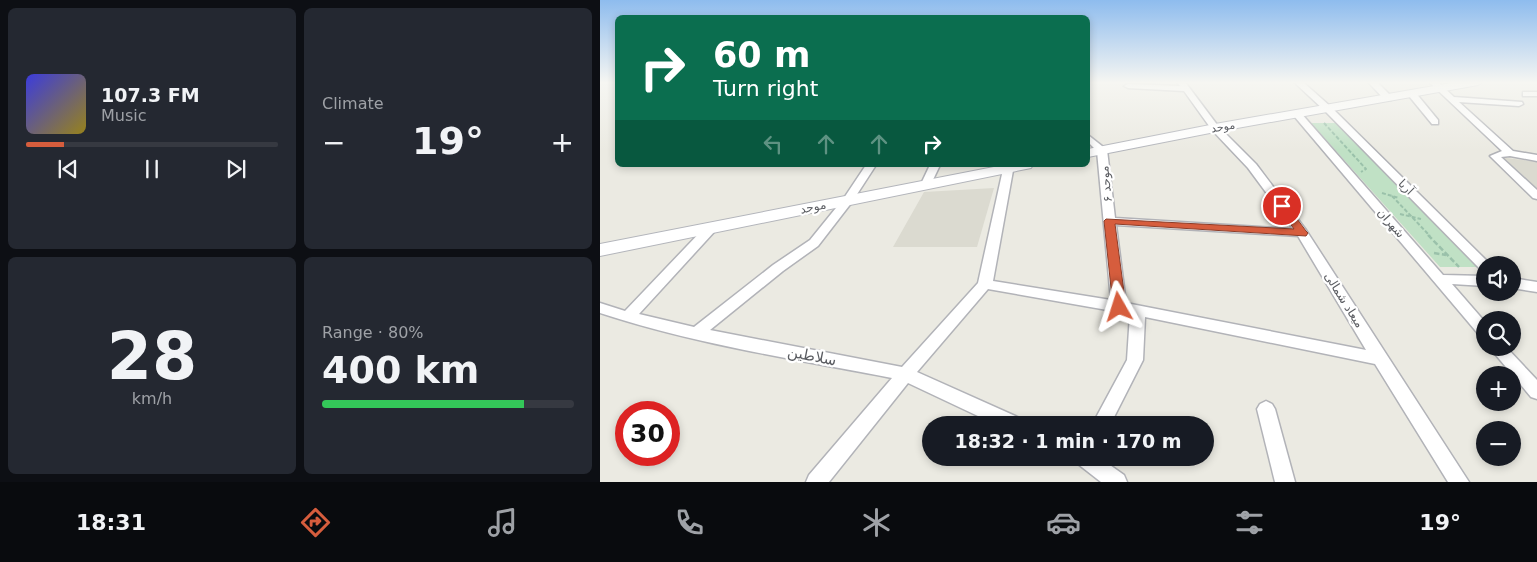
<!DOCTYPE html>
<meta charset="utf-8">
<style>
body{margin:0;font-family:"DejaVu Sans",Cairo,sans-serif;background:#242831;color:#f1f3f6;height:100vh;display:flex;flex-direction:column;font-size:19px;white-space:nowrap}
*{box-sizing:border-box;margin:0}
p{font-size:16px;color:#9ea1a6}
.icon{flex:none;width:28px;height:28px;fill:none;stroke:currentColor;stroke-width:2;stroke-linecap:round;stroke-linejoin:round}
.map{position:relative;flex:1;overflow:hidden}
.drawer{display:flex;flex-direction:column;gap:8px;padding:8px;background:#0d0f14;width:600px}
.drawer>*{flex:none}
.hud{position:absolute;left:15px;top:15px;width:475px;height:152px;border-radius:8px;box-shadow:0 2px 8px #0003;background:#0b6e4f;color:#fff;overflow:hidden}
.buttons{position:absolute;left:876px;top:256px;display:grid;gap:10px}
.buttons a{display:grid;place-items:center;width:45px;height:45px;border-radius:50%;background:#171b24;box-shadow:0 2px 8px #0003;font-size:25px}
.speed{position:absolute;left:15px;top:401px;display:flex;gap:10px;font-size:25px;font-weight:700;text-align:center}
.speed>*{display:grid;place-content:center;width:65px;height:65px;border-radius:50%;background:#171b24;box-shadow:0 2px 8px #0003;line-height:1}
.speed .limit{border:8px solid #d22;background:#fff;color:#111}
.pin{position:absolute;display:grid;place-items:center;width:42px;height:42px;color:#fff;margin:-21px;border:2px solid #fff;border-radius:50%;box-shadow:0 1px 5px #0007}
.me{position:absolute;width:55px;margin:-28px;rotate:354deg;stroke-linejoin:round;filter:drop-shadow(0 0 4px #0008)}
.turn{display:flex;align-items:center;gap:18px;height:105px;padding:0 15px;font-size:22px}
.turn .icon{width:65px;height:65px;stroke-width:2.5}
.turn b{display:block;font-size:35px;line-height:42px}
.lanes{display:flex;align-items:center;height:48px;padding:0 15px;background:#0003;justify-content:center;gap:25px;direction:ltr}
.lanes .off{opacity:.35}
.big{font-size:38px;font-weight:700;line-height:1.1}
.drawer .tile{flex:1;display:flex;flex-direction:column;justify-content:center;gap:8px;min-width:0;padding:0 18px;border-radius:8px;background:#242831}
.drawer .dial{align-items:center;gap:0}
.dial b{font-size:65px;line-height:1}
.song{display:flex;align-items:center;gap:15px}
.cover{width:60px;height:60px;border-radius:8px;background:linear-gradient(135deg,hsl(240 70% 55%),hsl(50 70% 35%))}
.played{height:5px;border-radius:2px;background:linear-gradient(90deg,#d65d3d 15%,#363941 15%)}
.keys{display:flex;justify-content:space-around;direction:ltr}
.heat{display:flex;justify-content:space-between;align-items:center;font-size:28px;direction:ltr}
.charge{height:8px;border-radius:4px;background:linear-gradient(90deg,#34c759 80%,#363941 0)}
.drawer .tiles{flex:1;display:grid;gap:8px;grid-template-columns:repeat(2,1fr)}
.trip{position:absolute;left:322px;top:416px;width:292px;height:50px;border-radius:25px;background:#171b24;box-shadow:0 2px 8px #0003;font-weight:700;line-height:50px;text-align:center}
.dock{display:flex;height:80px;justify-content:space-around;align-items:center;background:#090b0e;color:#9ea1a6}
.dock .icon{width:35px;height:35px}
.dock .current{color:#d65d3d}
.dock b{font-size:22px;color:#f1f3f6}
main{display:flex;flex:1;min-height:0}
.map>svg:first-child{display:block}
.education{fill:#dbdad0}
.green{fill:#c0e1c5}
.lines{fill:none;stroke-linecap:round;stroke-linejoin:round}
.street-casing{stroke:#b2b3b8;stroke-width:3}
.secondary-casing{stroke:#b3b5bb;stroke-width:2}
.path-far1{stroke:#9ac1aa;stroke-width:2;stroke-dasharray:4 2;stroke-linecap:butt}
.path{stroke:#9ac1aa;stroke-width:2.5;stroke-dasharray:5.5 2.5;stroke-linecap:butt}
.street{fill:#fff;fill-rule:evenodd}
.secondary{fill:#fff;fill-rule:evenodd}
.route{fill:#d65d3d;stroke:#8b3c28}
.labels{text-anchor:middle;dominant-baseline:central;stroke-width:4.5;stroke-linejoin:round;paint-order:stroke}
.far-street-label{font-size:11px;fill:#5a5c61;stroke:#fff}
.street-label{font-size:12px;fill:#5a5c61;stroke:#fff}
.near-street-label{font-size:15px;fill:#5a5c61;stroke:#fff}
</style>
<main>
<section class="drawer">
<div class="tiles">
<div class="tile">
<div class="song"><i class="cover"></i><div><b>107.3 FM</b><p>Music</p></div></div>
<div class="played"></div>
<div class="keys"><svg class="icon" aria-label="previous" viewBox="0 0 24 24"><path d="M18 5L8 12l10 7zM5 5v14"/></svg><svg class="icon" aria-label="pause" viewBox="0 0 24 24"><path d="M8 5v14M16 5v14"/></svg><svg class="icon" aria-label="next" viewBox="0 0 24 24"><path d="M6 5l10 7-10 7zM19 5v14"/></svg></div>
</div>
<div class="tile"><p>Climate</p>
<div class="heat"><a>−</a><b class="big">19°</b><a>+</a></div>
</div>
<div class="tile dial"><b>28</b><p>km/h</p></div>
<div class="tile"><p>Range · 80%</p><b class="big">400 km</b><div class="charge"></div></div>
</div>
</section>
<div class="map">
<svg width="937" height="482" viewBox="0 0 937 482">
<rect width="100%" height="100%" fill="#ebeae2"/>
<g class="education">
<polygon points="899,157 937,162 937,192"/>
<polygon points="394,188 377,247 293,247 324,192"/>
</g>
<polygon class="green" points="711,123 736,123 877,267 840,267"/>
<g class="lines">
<defs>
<g id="street">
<path d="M 577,82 L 585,82 L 618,126 L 656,164 L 706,230 L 869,482 L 848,482 L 775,364 L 545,317 L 543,360 L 510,425 L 492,425 L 527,360 L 530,314 L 388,289 L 317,372 L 422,419 L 425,425 L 397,425 L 308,383 L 229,482 L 206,482 L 209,475 L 292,378 C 194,359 94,344 0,313 L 0,303 L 25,311 L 107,225 L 115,225 L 117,228 L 115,231 L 39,314 L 94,327 L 173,265 L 210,240 L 244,198 L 266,165 L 276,165 L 252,202 L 218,246 L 183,271 L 110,330 L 302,367 L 378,283 L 404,165 L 414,165 L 393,281 L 511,300 L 497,151 L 488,142 L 488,135 L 507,150 L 515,218 L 693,229 L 648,168 L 612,130 L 584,91 L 528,88 L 524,86 L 528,84 L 580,86 ZM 516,225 L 698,236 L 766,350 L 526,303 Z"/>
<polygon points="694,82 703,82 731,107 891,265 885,265 885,270 880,269 725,111"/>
<polygon points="768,82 777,82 791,96 791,100 785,100"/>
<polygon points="829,82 838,82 854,97 922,102 923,104 919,106 859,102 913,151 937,155 937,161 910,156 901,157 937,190 937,199 933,198 890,156 902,151"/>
<polygon points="809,92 815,92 838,120 838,124 832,124 809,96"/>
<rect x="923" y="92" width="14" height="4"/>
<polygon points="697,111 700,112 843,275 885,276 885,286 852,284 885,322 885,338 880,336 694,116 693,114"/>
<polygon points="330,165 340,165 330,186 322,186 321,184"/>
<polygon points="912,278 937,282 937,292 912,288"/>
<polygon points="890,348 907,348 937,380 937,399 931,397"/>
<polygon points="666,401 672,404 675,409 695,482 675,482 657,409 660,404"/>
<polygon points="475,458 500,458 524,475 527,482 501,482 478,464"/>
</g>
<g id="secondary">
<polygon points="857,82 883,82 878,85 615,132 488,157 488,149 615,124"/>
<polygon points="404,165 433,165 431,168 426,169 0,256 0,244"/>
</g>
</defs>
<use href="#street" class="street-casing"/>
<use href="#secondary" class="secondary-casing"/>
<g class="path-far1">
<polyline points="724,123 766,169 761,172"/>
<polyline points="782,193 799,198"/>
<polyline points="792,196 830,236"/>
<polyline points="800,214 821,219"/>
</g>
<g class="path">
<polyline points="828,235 859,267"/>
<polyline points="834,253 846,255"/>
</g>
<use href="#street" class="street"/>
<use href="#secondary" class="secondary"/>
</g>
<linearGradient id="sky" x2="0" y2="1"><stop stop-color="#8ebcee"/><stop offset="0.55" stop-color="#f6f6f2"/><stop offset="1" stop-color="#f6f6f2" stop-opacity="0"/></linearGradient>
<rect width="937" height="150" fill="url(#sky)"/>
<polygon class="route" points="682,203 686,204 706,231 708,233 706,236 515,224 526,307 524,310 515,310 513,307 504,221 506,219 694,229 677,206"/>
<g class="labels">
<g class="far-street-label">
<text transform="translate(623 127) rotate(-10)">موحد</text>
</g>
<g class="street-label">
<text transform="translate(506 184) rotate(-96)">موحد ۶</text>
<text transform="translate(806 187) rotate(45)">آریا</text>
<text transform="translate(213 207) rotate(-12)">موحد</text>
<text transform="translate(791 223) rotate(49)">شهران</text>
<text transform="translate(744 300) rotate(58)">میعاد شمالی</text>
</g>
<g class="near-street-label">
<text transform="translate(212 356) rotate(11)">سلاطین</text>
</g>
</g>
</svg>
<div class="buttons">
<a><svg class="icon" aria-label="sound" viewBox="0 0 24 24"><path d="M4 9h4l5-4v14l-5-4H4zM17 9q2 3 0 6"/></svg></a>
<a><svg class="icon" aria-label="search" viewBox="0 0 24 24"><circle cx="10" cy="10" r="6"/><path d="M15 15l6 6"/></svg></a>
<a>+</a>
<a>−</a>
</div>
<div class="speed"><div class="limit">30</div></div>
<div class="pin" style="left:682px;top:206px;background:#d93025"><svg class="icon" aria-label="arrive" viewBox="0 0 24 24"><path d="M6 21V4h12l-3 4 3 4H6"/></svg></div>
<svg class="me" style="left:519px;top:307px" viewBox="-20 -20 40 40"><path d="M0-17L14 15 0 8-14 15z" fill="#d65d3d" stroke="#fff" stroke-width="4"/></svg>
<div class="trip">18:32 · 1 min · 170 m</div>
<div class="hud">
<div class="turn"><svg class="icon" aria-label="right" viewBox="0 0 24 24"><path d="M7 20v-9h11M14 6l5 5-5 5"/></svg><div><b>60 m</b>Turn right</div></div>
<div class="lanes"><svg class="icon off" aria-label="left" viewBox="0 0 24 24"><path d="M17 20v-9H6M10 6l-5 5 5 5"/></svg><svg class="icon off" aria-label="ahead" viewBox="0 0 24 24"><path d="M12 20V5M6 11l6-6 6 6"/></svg><svg class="icon off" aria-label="ahead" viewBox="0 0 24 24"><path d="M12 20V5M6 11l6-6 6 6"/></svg><svg class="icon" aria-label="right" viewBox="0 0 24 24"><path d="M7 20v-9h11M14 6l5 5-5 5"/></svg></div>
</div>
</div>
</main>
<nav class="dock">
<b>18:31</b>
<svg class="icon current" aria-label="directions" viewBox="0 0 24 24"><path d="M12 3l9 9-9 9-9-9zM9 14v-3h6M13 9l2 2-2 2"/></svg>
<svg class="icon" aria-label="music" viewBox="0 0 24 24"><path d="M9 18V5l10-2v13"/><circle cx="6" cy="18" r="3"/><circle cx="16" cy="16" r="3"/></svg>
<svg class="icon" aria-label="phone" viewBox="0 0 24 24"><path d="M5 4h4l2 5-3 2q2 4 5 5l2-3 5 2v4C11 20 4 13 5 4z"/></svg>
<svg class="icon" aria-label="climate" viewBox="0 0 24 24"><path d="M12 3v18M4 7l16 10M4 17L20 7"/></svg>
<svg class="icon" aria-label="car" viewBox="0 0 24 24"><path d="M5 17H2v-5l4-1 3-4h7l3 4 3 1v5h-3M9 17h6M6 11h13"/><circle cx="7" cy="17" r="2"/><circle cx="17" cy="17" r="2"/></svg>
<svg class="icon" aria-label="filters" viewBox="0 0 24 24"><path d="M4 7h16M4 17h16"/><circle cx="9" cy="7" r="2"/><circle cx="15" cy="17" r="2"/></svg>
<b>19°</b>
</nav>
